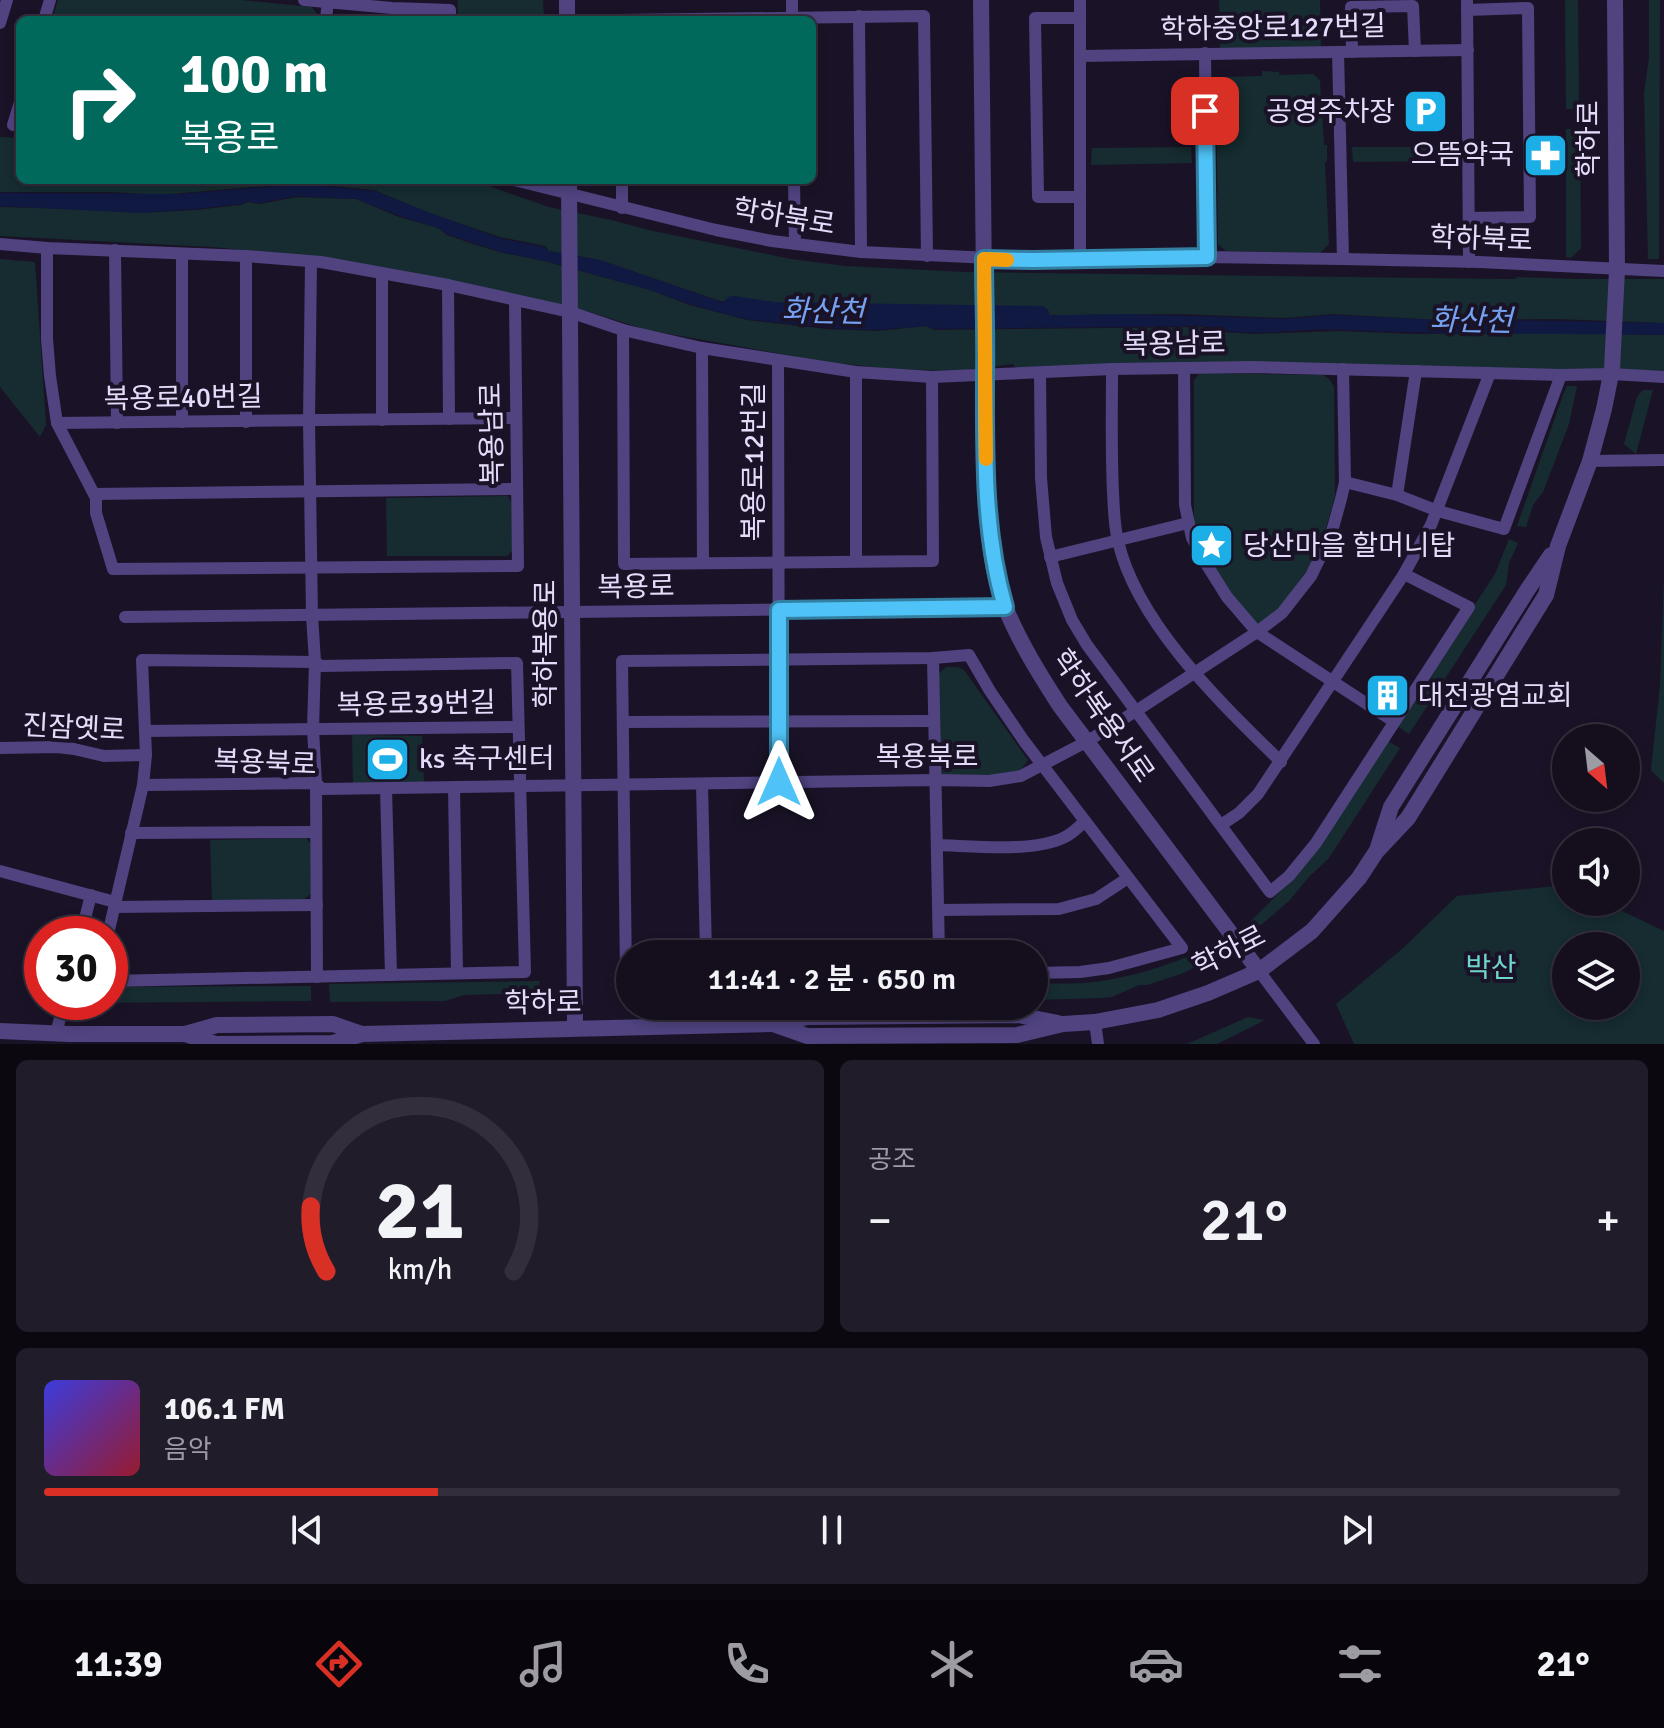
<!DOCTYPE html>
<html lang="ko">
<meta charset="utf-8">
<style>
body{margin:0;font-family:Signika,"Noto Sans KR",sans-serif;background:#211c2a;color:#f1f3f6;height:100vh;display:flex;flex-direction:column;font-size:30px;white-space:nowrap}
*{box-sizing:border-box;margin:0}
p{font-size:26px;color:#9d9ca4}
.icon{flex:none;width:44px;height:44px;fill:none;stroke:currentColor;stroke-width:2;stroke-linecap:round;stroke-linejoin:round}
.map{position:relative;height:1044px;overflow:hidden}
.details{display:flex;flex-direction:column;gap:16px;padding:16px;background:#0b0810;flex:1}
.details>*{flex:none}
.guide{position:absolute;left:16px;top:16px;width:800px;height:168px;border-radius:12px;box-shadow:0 4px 12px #0003,0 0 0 2px #332e3b;background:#00695c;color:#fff;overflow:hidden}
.needle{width:52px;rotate:152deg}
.tools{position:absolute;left:1552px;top:724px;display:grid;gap:16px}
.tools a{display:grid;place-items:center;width:88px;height:88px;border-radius:50%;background:#140e1d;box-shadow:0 4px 12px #0003,0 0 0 2px #332e3b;font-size:40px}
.speed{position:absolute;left:24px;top:916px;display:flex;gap:16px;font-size:40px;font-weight:700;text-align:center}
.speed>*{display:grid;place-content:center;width:104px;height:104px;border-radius:50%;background:#140e1d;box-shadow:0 4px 12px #0003,0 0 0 2px #332e3b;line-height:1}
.speed .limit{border:12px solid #d22;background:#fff;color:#111}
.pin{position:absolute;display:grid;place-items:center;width:68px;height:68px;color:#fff;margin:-34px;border-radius:16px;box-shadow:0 4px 12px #0006}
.me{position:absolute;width:88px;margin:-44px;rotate:0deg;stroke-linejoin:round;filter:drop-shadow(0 0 6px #0008)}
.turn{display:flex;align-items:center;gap:28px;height:168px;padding:0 32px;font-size:36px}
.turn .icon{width:104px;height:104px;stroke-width:2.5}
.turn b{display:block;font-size:56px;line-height:68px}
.big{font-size:60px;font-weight:600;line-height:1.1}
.details .tile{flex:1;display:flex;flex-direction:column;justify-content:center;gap:12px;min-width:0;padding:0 28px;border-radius:12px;background:#211c2a}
.details .dial{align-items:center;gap:0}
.dial svg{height:208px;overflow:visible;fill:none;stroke:#332e3b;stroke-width:7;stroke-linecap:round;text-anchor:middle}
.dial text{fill:#f1f3f6;stroke:none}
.song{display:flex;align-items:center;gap:24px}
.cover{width:96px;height:96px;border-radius:12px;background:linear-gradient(135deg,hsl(240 70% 55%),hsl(350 70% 35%))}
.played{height:8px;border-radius:4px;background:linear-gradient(90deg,#d93025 25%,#332e3b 25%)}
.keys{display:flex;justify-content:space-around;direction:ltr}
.heat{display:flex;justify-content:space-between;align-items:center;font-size:44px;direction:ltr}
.details .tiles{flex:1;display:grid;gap:16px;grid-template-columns:1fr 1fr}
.tile:last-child{grid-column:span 2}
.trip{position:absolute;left:616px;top:940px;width:432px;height:80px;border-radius:40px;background:#140e1d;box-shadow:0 4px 12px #0003,0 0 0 2px #332e3b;font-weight:600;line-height:80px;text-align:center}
.dock{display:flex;height:128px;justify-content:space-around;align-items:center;background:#08060c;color:#9d9ca4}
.dock .icon{width:56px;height:56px}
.dock .selected{color:#d93025}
.dock b{font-size:36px;color:#f1f3f6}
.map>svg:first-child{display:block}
.green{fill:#162c30;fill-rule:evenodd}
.water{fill:#101942}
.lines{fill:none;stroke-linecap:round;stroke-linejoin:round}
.river{stroke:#101942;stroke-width:20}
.minor{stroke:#504380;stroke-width:12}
.tertiary{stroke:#504380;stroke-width:16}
.route-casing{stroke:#337fa1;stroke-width:20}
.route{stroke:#4fc3f7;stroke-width:14}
.slow{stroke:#f59e0b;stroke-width:14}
.labels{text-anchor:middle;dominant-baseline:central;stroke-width:8;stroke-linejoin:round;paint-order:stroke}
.street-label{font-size:28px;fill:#e5dcfb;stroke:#1a1327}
.poi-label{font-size:28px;fill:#e5dcfb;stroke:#1a1327;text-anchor:start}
.park-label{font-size:28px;fill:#6ed5cd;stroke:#1a1327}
.water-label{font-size:30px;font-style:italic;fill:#75a1f0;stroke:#1a1327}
</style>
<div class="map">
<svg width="1664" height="1044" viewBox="0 0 1664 1044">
<rect width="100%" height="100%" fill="#1a1327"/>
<g class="green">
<polygon points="58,0 241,0 312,7 320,18 320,20 52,20"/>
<polygon points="458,0 543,0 544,20 457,20"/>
<polygon points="1219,0 1320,0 1321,52 1220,48"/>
<polygon points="1565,0 1578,0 1579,109 1566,109"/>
<polygon points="1649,0 1660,0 1659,259 1648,259 1644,93 1649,58"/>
<polygon points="1262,71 1279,72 1279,75 1313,74 1320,80 1324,145 1327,145 1327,162 1325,162 1329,244 1320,253 1226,251 1218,244 1216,83 1225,77 1262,76"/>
<polygon points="1566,129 1580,129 1581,248 1571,258 1566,257"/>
<polygon points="0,137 20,138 20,180 463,180 486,185 549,207 611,220 653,231 791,259 845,266 967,272 1503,279 1518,279 1514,277 1575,279 1664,279 1664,323 1556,319 1438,320 1333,314 1285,318 1178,314 963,316 800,312 775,313 745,305 720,301 600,260 549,251 545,246 500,237 429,213 374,190 301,183 159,195 113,192 0,192"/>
<polygon points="1191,147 1192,163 1091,165 1092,148"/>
<polygon points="1352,147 1452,147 1452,161 1353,162"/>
<polygon points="297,197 356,199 399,217 438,228 447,235 473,244 503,253 540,260 650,290 690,305 747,320 827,329 877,331 927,326 934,330 1205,327 1206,331 1254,334 1338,331 1415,334 1542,333 1664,335 1664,372 1029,368 1015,367 1013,364 957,371 891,369 821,361 647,330 590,312 481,289 302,255 212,247 0,236 0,207 76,209 141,213 196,210 241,205 248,202 260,204"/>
<polygon points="0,259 35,262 46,425 40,437 0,387"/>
<polygon points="1200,373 1323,375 1330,380 1334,387 1335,497 1320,549 1307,575 1289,600 1261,625 1253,625 1208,563 1190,518 1194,516 1194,380"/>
<polygon points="1567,386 1577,386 1569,424 1543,492 1533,505 1526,527 1517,526 1564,392"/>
<polygon points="1643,390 1653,390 1636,454 1624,444 1637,397"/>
<polygon points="508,496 511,502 513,550 507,556 387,556 386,498"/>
<polygon points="1509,539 1518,543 1509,563 1506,585 1409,734 1396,725 1495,574"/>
<polygon points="1664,576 1664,783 1651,770 1660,685"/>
<polygon points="946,667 958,667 964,670 1028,760 1018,774 946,778 940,773 937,675"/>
<polygon points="352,735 422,736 424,783 353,784"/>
<polygon points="1386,740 1400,748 1329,858 1309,877 1289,901 1261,925 1249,923 1292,880"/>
<polygon points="306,838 311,844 312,893 304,899 212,901 210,840"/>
<path d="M 1566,885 L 1566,902 L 1603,902 L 1664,931 L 1664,1044 L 1354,1044 L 1336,1004 L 1402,949 L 1457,896 ZM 1626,946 L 1626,1006 L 1566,1006 L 1566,946 Z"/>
<path d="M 1205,949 L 1210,949 L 1205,962 L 1181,974 L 1147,985 L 1139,985 L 1112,997 L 1102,998 L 1034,1000 L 1034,984 C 1051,983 1068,984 1084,983 C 1126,979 1167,967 1205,949 Z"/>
<polygon points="540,981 537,993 464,995 445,1001 330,1002 329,984"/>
<polygon points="311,986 311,1001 89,1003 89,1002 110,1002 110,987"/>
<polygon points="1248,1017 1265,1020 1217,1044 1187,1044"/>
</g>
<path class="water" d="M 301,184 L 375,191 L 422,210 L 502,239 L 544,247 L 549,251 L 600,260 L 724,303 L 775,313 L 799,312 L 965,317 L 1127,314 L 1285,319 L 1333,315 L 1439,320 L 1489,320 L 1664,323 L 1664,335 C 1558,333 1451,335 1345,330 C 1298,327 1249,340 1204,326 L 934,329 L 926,326 L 877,330 L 828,328 L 745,319 L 696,306 L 647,289 L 545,261 L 501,252 L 447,234 L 438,228 L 403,217 L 356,199 L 296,196 L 259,203 L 247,201 L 241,204 L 195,209 L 141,213 L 0,206 L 0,193 L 181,194 Z"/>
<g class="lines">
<polyline class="river" points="733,306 773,312 1040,316"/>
<g class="minor">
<polyline points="304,0 392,8 450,10 450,20"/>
<polyline points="792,0 792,20"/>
<polyline points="1080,0 1080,259"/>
<polyline points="1467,0 1469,262"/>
<polyline points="1467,10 1528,8 1530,217 1469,218"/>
<polyline points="859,16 861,252"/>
<polyline points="1080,18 1035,18 1038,197 1080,197"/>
<polyline points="44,20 50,0"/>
<polyline points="326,20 328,0"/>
<polyline points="620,20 924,16 927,256"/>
<polyline points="0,23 7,0"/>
<polyline points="1338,52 1343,259"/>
<polyline points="1352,52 1351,7 1413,6 1415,51"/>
<polyline points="1205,53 1207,257"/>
<polyline points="1080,56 1468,50"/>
<polyline points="13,125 20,102"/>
<polyline points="514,180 716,230 772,241 861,252 1033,260 1207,257 1343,259 1479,262 1664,271"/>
<polyline points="622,180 622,208"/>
<polyline points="794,180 795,244"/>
<polyline points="0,244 47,248 246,256 321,262 448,285 570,312 623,330 702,348 856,372 932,377 1112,369 1253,367 1561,375 1611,374 1664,377"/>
<polyline points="47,248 47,339 50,376 57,423 96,498 96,513 113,569 518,566 515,301"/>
<polyline points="115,250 117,423"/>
<polyline points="182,254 182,422"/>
<polyline points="246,256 246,422"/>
<polyline points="311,263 309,421 312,615 315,662 313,729 316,783 317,977"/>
<polyline points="382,273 382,420"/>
<polyline points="448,285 449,419"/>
<polyline points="623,330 624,564 933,561 932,377"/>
<polyline points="702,348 703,563"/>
<polyline points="778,361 779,782"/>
<polyline points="1184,368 1185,505 1192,538 1205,562 1227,597 1257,632 1393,721"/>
<path d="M 1112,369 C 1112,410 1111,451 1113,492 C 1114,509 1114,526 1118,541 C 1137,624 1222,704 1281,762"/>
<polyline points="856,372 856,561"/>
<polyline points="1040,373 1041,478 1046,537 1057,583 1072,620 1087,645 1270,892 1289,876 1316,843 1469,607 1404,574"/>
<polyline points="57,423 516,418"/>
<polyline points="1590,461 1664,460"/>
<polyline points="1345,482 1397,495 1438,511 1504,529 1561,375"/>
<polyline points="94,494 517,489"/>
<polyline points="1397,495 1416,371"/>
<polyline points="1050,557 1188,523"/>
<polyline points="125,617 1005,607"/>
<polyline points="933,658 939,954"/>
<polyline points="623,722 934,721"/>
<polyline points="145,731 518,727"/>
<polyline points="0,748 57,747 74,749 104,756 146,755"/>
<polyline points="702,784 706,954"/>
<polyline points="143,785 316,783 322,789 936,780 989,781 1021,776 1086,742 1136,711 1257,632 1282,613 1311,576 1331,535 1341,499 1345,482 1343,369"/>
<polyline points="454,787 457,973"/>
<polyline points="386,788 391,975"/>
<polyline points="1221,825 1239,813 1258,794 1404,574 1431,525 1490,373"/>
<polyline points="131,833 316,832"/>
<path d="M 937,845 C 973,846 1034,853 1065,837 C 1073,833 1079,827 1085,821"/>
<polyline points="0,871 115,902"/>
<polyline points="114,907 317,905"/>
<polyline points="939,910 1059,909 1096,899 1128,878"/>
<polyline points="81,934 91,895"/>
<polyline points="108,934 143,785 146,755 142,660 315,662 321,666 517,663 525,972 110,981"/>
<polyline points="1259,971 1314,1044"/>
<polyline points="630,976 626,976 622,661 933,658 969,655 990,691 1024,741 1182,948 1109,968 1080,972 1034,973"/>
<polyline points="1095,1022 1098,1044"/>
<polyline points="56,1034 64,1002"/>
</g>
<g class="tertiary">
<polyline points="567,0 567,20"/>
<path d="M 981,0 L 986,476 C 988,520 988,568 1006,609 C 1020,643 1040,675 1060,706 L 1259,971"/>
<polyline points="569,180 575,1028"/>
<polyline points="1378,847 1391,807 1528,589 1551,555"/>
<polyline points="773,1024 807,1036 1017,1035 1063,1024 1095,1022 1158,1010 1208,993 1259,971 1312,931 1359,878 1376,852 1408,818 1546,595 1558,546 1590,461 1604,409 1612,369 1617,270 1615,0"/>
<polyline points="0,1031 69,1034 185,1034 217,1025 333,1024 362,1034"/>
<polyline points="185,1034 216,1044 333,1043 362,1034 773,1024 808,1017 1018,1015 1058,1023"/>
</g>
</g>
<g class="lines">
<defs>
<path id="route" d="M 779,782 L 779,610 L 1005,607 C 983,532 985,454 985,376 C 986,337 984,298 984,259 L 1033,260 L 1207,257 L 1205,111"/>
</defs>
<use href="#route" class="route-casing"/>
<use href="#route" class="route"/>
<polyline class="slow" points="986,459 984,259 1007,260"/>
</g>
<defs>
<symbol id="parking-square" viewBox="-11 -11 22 22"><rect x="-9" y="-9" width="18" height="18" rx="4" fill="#1caee7" stroke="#1a1327"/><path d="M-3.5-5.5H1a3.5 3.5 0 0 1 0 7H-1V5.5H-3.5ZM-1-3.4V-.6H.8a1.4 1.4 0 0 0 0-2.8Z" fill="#fff"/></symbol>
<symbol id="pharmacy-square" viewBox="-11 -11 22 22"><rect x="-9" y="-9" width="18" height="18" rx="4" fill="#1caee7" stroke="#1a1327"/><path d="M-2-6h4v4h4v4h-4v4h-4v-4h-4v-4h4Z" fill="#fff"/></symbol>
<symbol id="sight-square" viewBox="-11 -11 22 22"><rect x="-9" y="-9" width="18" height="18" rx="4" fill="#1caee7" stroke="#1a1327"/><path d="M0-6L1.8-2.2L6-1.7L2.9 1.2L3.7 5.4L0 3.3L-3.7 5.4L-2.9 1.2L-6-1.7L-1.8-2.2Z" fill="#fff"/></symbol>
<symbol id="building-square" viewBox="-11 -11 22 22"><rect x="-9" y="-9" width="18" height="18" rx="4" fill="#1caee7" stroke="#1a1327"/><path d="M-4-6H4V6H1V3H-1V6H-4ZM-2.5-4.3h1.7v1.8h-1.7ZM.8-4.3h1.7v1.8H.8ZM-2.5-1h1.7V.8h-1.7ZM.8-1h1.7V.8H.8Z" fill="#fff"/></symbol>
<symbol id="stadium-square" viewBox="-11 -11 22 22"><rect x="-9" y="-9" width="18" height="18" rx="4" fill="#1caee7" stroke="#1a1327"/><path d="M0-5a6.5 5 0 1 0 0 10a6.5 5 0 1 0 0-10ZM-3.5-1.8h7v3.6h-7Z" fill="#fff"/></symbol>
</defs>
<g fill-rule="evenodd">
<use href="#parking-square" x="1400" y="86" width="51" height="51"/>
<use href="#pharmacy-square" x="1520" y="130" width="51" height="51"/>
<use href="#sight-square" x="1186" y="520" width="51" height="51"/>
<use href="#building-square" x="1362" y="670" width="51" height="51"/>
<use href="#stadium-square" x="362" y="734" width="51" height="51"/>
</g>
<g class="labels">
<g class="street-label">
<text transform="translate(1273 28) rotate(-1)">학하중앙로127번길</text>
<text transform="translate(1589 139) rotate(-90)">학하로</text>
<text transform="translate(784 217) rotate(9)">학하북로</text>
<text transform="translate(1481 239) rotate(2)">학하북로</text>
<text transform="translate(1174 344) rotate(-1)">복용남로</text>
<text transform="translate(183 398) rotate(-1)">복용로40번길</text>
<text transform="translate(492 434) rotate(-91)">복용남로</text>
<text transform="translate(754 462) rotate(-90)">복용로12번길</text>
<text transform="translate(636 587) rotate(-1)">복용로</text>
<text transform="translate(546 644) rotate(-90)">학하복용로</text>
<text transform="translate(416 704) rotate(-1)">복용로39번길</text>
<text transform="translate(1103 716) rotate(55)">학하복용서로</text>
<text transform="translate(74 728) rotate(3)">진잠옛로</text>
<text x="927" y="757">복용북로</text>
<text transform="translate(265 763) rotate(2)">복용북로</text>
<text transform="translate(1229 951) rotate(-27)">학하로</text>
<text transform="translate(543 1003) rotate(-1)">학하로</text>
</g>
<g class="poi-label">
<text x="1395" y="112" text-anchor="end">공영주차장</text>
<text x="1514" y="155" text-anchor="end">으뜸약국</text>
<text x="1243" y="546">당산마을 할머니탑</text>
<text x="1418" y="696">대전광염교회</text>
<text x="419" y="759">ks 축구센터</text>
</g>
<g class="park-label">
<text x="1491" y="968">박산</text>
</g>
<g class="water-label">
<text transform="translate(823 312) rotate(1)">화산천</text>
<text transform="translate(1471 321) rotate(1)">화산천</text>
</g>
</g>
</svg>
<div class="tools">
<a><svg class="needle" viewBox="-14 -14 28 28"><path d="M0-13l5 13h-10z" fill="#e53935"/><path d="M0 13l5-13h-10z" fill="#9d9ca4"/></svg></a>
<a><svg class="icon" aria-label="sound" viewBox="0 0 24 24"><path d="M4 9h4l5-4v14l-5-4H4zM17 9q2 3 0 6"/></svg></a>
<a><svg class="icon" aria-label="layers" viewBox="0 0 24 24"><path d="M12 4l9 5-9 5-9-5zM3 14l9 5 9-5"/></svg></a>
</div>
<div class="speed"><div class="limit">30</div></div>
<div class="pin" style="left:1205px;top:111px;background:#d93025"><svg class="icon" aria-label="arrive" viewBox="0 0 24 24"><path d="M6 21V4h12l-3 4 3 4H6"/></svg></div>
<svg class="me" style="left:779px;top:782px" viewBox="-20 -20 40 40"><path d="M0-17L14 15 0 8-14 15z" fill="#4fc3f7" stroke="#fff" stroke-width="4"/></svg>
<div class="trip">11:41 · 2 분 · 650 m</div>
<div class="guide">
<div class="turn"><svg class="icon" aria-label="right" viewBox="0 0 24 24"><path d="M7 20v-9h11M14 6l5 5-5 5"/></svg><div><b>100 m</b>복용로</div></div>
</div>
</div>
<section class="details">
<div class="tiles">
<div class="tile dial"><svg viewBox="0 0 100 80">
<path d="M14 69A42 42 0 1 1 86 69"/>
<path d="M14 69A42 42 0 0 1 8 44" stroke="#d93025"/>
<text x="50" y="56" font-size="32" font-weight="700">21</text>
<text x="50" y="72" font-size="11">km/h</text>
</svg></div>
<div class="tile"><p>공조</p>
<div class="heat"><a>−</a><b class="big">21°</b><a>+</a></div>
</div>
<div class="tile">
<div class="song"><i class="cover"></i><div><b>106.1 FM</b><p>음악</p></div></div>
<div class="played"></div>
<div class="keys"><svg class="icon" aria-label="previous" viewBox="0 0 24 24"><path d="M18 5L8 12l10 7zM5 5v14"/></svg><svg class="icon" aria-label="pause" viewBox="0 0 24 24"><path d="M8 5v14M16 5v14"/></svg><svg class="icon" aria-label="next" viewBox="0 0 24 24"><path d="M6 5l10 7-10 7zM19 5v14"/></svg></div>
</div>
</div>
</section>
<nav class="dock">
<b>11:39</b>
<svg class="icon selected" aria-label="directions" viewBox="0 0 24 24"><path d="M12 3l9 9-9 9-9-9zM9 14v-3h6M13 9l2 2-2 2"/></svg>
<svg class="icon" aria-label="music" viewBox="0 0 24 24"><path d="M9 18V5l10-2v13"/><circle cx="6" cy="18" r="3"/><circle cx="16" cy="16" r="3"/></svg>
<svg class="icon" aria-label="phone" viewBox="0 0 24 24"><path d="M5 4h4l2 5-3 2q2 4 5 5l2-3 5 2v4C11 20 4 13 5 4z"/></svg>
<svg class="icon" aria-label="climate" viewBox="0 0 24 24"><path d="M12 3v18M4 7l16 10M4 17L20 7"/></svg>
<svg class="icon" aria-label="car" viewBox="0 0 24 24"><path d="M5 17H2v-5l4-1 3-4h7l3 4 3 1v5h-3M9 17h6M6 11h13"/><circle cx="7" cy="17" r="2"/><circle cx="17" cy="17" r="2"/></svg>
<svg class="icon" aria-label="filters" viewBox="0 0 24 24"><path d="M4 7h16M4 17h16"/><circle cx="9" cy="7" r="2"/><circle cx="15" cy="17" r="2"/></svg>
<b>21°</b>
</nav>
